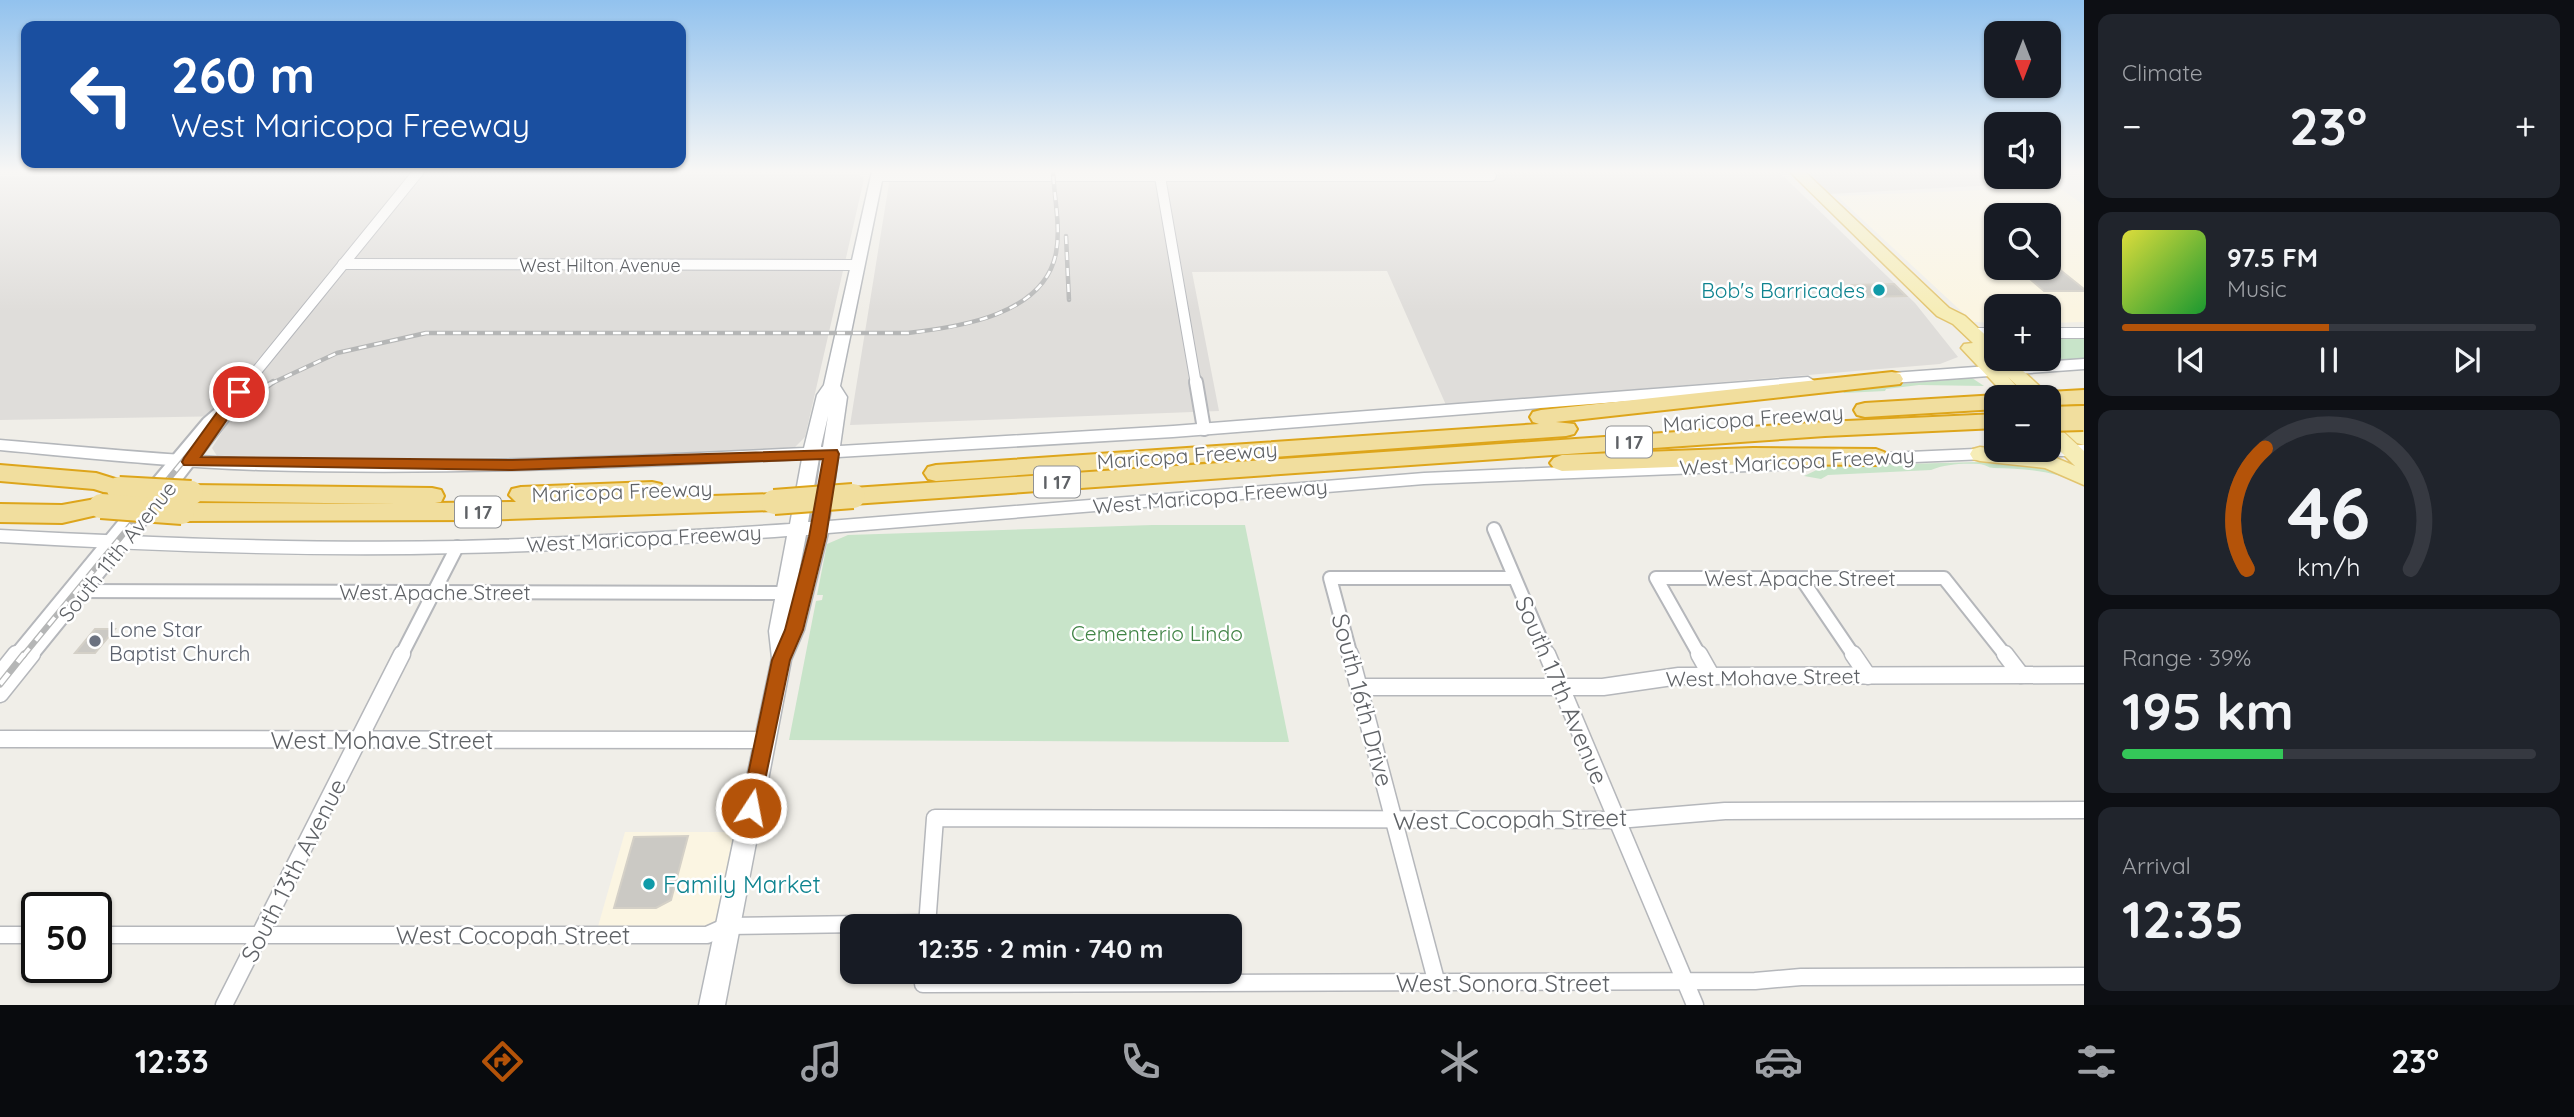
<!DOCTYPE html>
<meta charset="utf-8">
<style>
body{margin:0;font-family:Quicksand,sans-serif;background:#20242c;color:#f1f3f6;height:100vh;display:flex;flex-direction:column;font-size:26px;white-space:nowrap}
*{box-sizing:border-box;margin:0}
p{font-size:23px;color:#9ea1a6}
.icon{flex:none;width:38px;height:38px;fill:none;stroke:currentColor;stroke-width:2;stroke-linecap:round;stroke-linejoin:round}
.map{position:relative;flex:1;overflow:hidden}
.details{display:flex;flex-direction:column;gap:14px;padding:14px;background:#0d0f14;width:490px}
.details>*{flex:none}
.hud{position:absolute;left:21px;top:21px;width:665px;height:147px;border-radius:14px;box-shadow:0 2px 5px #0004;background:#1a4fa0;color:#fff;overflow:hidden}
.needle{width:46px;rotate:180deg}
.controls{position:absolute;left:1984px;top:21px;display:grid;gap:14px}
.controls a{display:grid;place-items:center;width:77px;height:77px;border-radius:14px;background:#171b24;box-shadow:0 2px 5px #0004;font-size:35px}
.speed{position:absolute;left:21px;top:892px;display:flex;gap:14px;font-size:35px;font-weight:700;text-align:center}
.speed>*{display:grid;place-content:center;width:91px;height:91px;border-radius:50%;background:#171b24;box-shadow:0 2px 5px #0004;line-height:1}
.speed .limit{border:4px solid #111;border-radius:10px;background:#fff;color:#111}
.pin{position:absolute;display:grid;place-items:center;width:60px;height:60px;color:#fff;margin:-30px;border:4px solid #fff;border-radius:50%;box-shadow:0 2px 7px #0007}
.me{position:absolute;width:77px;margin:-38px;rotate:11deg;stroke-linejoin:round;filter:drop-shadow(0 0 5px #0008)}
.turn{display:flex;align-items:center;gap:24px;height:147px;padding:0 35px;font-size:32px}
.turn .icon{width:91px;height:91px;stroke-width:2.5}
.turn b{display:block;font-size:49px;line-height:60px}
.big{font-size:52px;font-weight:800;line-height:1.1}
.details .widget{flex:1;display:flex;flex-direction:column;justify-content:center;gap:10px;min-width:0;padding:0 24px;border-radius:14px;background:#20242c}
.details .dial{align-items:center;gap:0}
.dial svg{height:182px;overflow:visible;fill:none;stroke:#363941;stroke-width:7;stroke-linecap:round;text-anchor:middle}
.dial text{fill:#f1f3f6;stroke:none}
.song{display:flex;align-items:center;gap:21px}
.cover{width:84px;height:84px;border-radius:10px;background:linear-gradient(135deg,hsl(60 70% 55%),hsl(130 70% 35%))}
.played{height:7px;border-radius:4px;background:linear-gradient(90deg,#b45309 50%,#363941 50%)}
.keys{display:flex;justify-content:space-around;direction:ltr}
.heat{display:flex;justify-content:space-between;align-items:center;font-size:38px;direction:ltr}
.charge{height:10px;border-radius:5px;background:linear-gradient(90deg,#34c759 39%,#363941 0)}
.trip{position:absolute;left:840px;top:914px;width:402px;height:70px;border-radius:14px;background:#171b24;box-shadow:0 2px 5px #0004;font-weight:800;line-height:70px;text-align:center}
.tabs{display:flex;height:112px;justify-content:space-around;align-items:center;background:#090b0e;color:#9ea1a6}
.tabs .icon{width:49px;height:49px}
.tabs .on{color:#b45309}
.tabs b{font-size:32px;color:#f1f3f6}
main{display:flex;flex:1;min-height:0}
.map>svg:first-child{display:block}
.commercial{fill:#fbf5e2;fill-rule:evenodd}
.industrial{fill:#dfddda}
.green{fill:#c8e4c9}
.building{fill:#cbc9c4;stroke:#d4d0c7;stroke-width:2}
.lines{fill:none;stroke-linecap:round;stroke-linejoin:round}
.street-far2-casing{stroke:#b5b7bb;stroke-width:12}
.street-far1-casing{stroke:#b5b7bb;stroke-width:16}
.street-casing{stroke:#b5b7bb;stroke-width:19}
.secondary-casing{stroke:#b4b7bb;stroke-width:3}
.primary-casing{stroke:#e2c46f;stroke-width:3}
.highway-casing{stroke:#dda51b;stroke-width:4}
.street-far2{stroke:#fff;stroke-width:10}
.street-far1{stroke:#fff;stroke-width:12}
.street{stroke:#fff;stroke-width:16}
.secondary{fill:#fff;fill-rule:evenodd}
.primary{fill:#f6edb7;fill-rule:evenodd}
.highway{fill:#f1de9e;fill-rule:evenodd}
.rail-far2-casing{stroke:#b5b6b6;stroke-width:4.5}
.rail-far1-casing{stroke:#b5b6b6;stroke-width:6}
.rail-casing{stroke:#b5b6b6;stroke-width:7}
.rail-far2{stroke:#fff;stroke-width:2.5;stroke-dasharray:8;stroke-linecap:butt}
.rail-far1{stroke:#fff;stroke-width:3.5;stroke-dasharray:10;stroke-linecap:butt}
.rail{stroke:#fff;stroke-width:4.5;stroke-dasharray:14;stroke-linecap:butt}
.highway-bridge-casing{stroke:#dda51b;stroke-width:28;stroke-linecap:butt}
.highway-bridge{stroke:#f1de9e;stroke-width:24}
.route{fill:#b45309;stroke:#753606;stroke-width:2}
.culture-dot{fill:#0f9aa8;stroke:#fff;stroke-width:2.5}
.worship-dot{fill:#6b7280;stroke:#fff;stroke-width:2.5}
.labels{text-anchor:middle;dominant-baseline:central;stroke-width:5;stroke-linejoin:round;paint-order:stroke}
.far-street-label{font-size:18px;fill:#5f6266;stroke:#fff}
.shield{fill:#fff;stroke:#8f9194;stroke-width:2}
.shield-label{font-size:19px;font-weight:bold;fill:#5f6266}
.culture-label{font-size:21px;fill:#0d838f;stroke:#fff;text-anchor:end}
.street-label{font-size:21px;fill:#5f6266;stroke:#fff}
.worship-label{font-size:21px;fill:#5b616d;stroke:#fff;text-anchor:start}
.park-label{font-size:21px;fill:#418446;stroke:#fff}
.near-street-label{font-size:24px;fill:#5f6266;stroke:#fff}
.near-culture-label{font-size:24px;fill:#0d838f;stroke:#fff;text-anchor:start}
</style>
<main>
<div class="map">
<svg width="2084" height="1005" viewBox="0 0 2084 1005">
<rect width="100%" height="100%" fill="#f0eee8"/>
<g class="commercial">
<path d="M 2058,187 L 2084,205 L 2084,322 L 2049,323 L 2049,306 L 1997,306 L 1997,323 L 1973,322 L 1837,196 ZM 1997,215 L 2049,215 L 2049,268 L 1997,268 Z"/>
<polygon points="625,832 742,832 721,924 702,931 597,930"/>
</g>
<g class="industrial">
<polygon points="891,171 1778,171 1915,303 1958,357 1940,364 1446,405 1387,271 1192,272 1219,411 850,425"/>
<polygon points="1805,171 1997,171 1997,177 2027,177 1996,185 1829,194"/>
<polygon points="860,175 864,179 805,437 794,448 595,456 409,459 217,456 212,448 232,416 0,420 0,176"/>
</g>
<g class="green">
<polygon points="2049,337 2084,337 2084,359 2034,362 2019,359 2049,359"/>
<polygon points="1972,378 1984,386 1919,385 1886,389 1885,391 1844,393 1841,389"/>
<path d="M 2019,461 L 2041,464 L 2084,482 L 2084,486 C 2055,470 2027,469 1994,468 C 1988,468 1985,464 1979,464 C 1963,463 1945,464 1931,470 L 1828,475 L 1821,479 L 1804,476 L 1825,466 Z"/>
<polygon points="1152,525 1245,525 1289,742 789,740 816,601 822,600 823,595 817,595 827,544 848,535"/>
</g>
<g class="building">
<polygon points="2049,261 2084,289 2084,291 2044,291 2023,273 2028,273 2021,268 2049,268"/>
<polygon points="1894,284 1906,296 1864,297 1852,285"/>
<polygon points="95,629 115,629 95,653 75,653"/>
<polygon points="688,836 671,900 656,908 614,908 634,837"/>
</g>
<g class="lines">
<defs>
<g id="street-far2">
<polyline points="1159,171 1196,384"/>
<polyline points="877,176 1491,176"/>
<polyline points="343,264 857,265"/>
<polyline points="1973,333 1997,333"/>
<polyline points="2049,333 2084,333"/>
<polyline points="246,384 419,171"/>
</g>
<g id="street-far1">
<polyline points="1196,382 1204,429"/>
<polyline points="150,492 208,423 229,405 248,382"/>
<polyline points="165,492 223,417"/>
<polyline points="1494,529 1548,656"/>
<polyline points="1801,578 1854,656"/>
<polyline points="69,591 793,593"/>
<polyline points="15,656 136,509"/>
<polyline points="31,656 151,508"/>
<polyline points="401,656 457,547"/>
<polyline points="1351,656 1330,578 1514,578"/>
<polyline points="1700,656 1656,578 1944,578 2006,656"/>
</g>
<g id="street">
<polyline points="1350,654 1437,984"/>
<polyline points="1547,654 1695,1005"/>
<polyline points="1699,654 1712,677"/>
<polyline points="1853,654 1868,676"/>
<polyline points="2005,654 2021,675"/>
<polyline points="0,674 16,654"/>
<polyline points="1359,687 1603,687 1679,676 2084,675"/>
<polyline points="0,694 32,654"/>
<polyline points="0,739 764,740"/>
<polyline points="927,926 935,818 1618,820 1725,811 2084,810"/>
<polyline points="0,935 37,935"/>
<polyline points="96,935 707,935 727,926 927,923"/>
<polyline points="923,971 923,984 1755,981 1801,977 2084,976"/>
<polyline points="224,1005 402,654"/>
</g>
<g id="secondary">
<path d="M 872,171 L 884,171 L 840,386 L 847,397 L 840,446 L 1173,426 L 1808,377 L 1816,382 L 1808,387 L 1173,437 L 838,457 L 829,521 L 1424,473 L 1796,457 L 1804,463 L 1796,469 L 1424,484 L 828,533 L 804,630 L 791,660 L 725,1005 L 699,1005 L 772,658 L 769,631 L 787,536 C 678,544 569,551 460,553 C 307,557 153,551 0,542 L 0,530 C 154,538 308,544 461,541 C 571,538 680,531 790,524 L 802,459 C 621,468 440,475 258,470 C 172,467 86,458 0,450 L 0,440 C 86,447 172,456 259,459 C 441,464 623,457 804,448 L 817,395 L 824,385 ZM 828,416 L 823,447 L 821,447 L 821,446 ZM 819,458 L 821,458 L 811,522 L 808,522 ZM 806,535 L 809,535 L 798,577 Z"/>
<polygon points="2084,359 2084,369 1878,384 1870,379 1878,374"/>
<polygon points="2084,445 2084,455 1866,464 1858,459 1866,454 1997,448 2049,450 2049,446"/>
</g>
<g id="primary">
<polygon points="1789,171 1804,171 1949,308 1965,316 1997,346 1997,359 2010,359 2047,393 2049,397 2029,397 2008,377 2026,397 2007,397 1961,348 1964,344 1973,343 1953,324 1937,316"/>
<polygon points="2055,406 2062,408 2084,428 2084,445 2077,443 2049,417 2049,407"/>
<polygon points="2049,423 2056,425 2084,451 2084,485 2045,468 1980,461 1973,459 1970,454 1973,449 1980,447 2049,455 2075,466 2049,440"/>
</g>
<g id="highway">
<polygon points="1892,372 1900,374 1903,379 1900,384 1556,422 1574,424 1577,429 1574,434 1566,436 936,481 928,479 924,473 928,467 936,465 1539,424 1533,422 1530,417 1533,412 1541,410"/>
<polygon points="2084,390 2084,404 2049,406 2049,397 2039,397 2049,392"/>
<polygon points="1997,395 2005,397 1997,397 1997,409 1865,417 1857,415 1854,410 1857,405 1865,403"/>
<polygon points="1997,414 1997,428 1825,436 853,504 844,502 841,496 844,490 853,488 1825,422"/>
<polygon points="1753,448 1876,449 1884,452 1888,457 1884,462 1876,465 1753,464 1562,471 1554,468 1550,463 1554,458 1562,455"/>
<polygon points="0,465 96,473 128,483 131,489 128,495 119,497 94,489 0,481"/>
<polygon points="652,482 661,484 664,490 661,496 652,498 774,494 783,496 786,502 783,508 774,510 478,520 182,521 173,518 170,512 173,506 182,503 397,504 191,501 182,499 179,493 182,487 191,485 432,488 441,490 444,496 441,502 435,503 516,502 509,495 512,489 521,487"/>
<polygon points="101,498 110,500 113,506 110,512 62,523 0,522 0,504 62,505"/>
</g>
</defs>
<use href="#street-far2" class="street-far2-casing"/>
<use href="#street-far1" class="street-far1-casing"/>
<use href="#street" class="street-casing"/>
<use href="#secondary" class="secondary-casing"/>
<use href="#primary" class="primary-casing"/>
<use href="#highway" class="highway-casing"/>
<use href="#street-far2" class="street-far2"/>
<use href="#street-far1" class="street-far1"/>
<use href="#street" class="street"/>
<use href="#secondary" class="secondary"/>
<use href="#primary" class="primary"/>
<use href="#highway" class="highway"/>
<defs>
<g id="rail-far2">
<polyline points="1066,236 1069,300"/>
<path d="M 270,384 L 337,353 L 426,333 L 908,333 C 960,327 1044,315 1056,253 C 1061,227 1054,197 1053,171"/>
</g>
<polyline id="rail-far1" points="23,656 208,431 230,411 273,382"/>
<polyline id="rail" points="0,684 24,654"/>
</defs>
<use href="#rail-far2" class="rail-far2-casing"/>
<use href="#rail-far1" class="rail-far1-casing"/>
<use href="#rail" class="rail-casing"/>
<use href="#rail-far2" class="rail-far2"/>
<use href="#rail-far1" class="rail-far1"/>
<use href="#rail" class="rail"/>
<defs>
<g id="highway-bridge">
<polyline points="2049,419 2083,418"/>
<polyline points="119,489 191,493"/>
<polyline points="774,502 853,496"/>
<polyline points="101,506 182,512"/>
</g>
</defs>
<use href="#highway-bridge" class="highway-bridge-casing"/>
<use href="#highway-bridge" class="highway-bridge"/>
</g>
<linearGradient id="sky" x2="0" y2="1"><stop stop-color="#92c2ee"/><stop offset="0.55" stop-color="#f8f7f5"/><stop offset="1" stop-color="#f8f7f5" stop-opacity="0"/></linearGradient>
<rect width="2084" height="312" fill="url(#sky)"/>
<polygon class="route" points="239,388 246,392 201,457 512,460 837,450 839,454 826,537 803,630 790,660 758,814 751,817 744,814 741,808 772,660 785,630 809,537 823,459 512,470 184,465 182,462 184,458 234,389"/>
<g class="culture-dot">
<circle cx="1879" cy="290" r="7"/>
<circle cx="649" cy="884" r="7"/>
</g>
<circle class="worship-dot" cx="95" cy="641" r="7"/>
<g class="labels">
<g class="far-street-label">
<text x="600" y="265">West Hilton Avenue</text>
</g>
<g class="shield">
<rect x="1606" y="426.5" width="46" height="31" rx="5"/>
<rect x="1034" y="466.5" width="46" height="31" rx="5"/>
<rect x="455" y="496.5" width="46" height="31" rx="5"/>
</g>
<g class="shield-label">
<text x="1629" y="442">I 17</text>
<text x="1057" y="482">I 17</text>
<text x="478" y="512">I 17</text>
</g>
<g class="culture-label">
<text x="1865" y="290">Bob's Barricades</text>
</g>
<g class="street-label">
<text transform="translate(1753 418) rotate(-4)">Maricopa Freeway</text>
<text transform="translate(1187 455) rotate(-4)">Maricopa Freeway</text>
<text transform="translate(1797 461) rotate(-3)">West Maricopa Freeway</text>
<text transform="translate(622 491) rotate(-2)">Maricopa Freeway</text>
<text transform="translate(1210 496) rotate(-5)">West Maricopa Freeway</text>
<text transform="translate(644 538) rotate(-3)">West Maricopa Freeway</text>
<text transform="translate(117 551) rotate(-51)">South 11th Avenue</text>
<text x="1800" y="578">West Apache Street</text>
<text x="435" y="592">West Apache Street</text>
<text transform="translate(1763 677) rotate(-1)">West Mohave Street</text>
</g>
<g class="worship-label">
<text x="109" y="629">Lone Star<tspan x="109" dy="24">Baptist Church</tspan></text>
</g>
<g class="park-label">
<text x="1157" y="633">Cementerio Lindo</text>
</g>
<g class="near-street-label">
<text transform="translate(1562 690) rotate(67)">South 17th Avenue</text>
<text transform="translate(1363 700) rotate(75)">South 16th Drive</text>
<text x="382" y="740">West Mohave Street</text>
<text transform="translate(1510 819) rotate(-1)">West Cocopah Street</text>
<text transform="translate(293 870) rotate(-63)">South 13th Avenue</text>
<text x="513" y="935">West Cocopah Street</text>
<text x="1503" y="983">West Sonora Street</text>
</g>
<g class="near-culture-label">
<text x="663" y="884">Family Market</text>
</g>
</g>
</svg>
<div class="controls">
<a><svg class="needle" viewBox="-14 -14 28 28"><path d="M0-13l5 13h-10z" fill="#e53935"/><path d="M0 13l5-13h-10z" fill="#9ea1a6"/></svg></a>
<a><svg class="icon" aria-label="sound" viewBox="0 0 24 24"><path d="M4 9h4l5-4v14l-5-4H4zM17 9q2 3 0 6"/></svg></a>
<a><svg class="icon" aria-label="search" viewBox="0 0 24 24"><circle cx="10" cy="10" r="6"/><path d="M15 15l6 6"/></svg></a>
<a>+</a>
<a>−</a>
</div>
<div class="speed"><div class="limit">50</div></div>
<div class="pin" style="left:239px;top:392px;background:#d93025"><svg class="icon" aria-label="arrive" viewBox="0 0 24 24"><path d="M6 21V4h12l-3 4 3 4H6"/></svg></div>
<svg class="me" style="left:751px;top:808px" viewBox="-20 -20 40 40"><circle r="17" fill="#b45309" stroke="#fff" stroke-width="3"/><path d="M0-11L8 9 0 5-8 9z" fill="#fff"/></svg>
<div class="trip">12:35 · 2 min · 740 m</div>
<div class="hud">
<div class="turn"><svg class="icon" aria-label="left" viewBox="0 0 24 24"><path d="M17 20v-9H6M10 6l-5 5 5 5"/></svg><div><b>260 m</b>West Maricopa Freeway</div></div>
</div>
</div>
<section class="details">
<div class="widget"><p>Climate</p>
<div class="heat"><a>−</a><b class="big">23°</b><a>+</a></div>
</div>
<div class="widget">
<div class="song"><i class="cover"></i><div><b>97.5 FM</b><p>Music</p></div></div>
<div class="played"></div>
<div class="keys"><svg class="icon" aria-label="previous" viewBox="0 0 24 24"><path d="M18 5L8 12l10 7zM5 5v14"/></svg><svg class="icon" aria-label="pause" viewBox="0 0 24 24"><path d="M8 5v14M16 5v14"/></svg><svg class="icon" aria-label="next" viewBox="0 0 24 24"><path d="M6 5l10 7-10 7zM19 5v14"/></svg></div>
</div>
<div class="widget dial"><svg viewBox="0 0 100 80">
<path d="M14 69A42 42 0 1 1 86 69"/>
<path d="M14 69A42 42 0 0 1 22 16" stroke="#b45309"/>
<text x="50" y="56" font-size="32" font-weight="700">46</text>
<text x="50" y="72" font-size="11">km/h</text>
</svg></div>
<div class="widget"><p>Range · 39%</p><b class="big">195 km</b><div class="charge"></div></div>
<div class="widget"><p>Arrival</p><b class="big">12:35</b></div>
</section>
</main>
<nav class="tabs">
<b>12:33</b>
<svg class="icon on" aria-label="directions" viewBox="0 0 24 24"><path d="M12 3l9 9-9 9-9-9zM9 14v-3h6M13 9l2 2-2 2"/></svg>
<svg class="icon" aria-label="music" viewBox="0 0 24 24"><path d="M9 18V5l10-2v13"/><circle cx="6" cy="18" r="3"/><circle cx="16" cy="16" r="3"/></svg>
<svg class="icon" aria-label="phone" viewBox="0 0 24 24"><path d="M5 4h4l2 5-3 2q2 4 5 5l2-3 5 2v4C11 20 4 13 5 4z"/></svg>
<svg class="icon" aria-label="climate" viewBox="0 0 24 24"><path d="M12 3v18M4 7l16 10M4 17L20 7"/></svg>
<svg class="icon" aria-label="car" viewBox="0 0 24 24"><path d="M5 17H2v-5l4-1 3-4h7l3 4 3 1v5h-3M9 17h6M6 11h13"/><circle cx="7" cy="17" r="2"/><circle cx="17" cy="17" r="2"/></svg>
<svg class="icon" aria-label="filters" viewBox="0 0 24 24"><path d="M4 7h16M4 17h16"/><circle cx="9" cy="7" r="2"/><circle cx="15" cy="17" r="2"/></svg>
<b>23°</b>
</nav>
